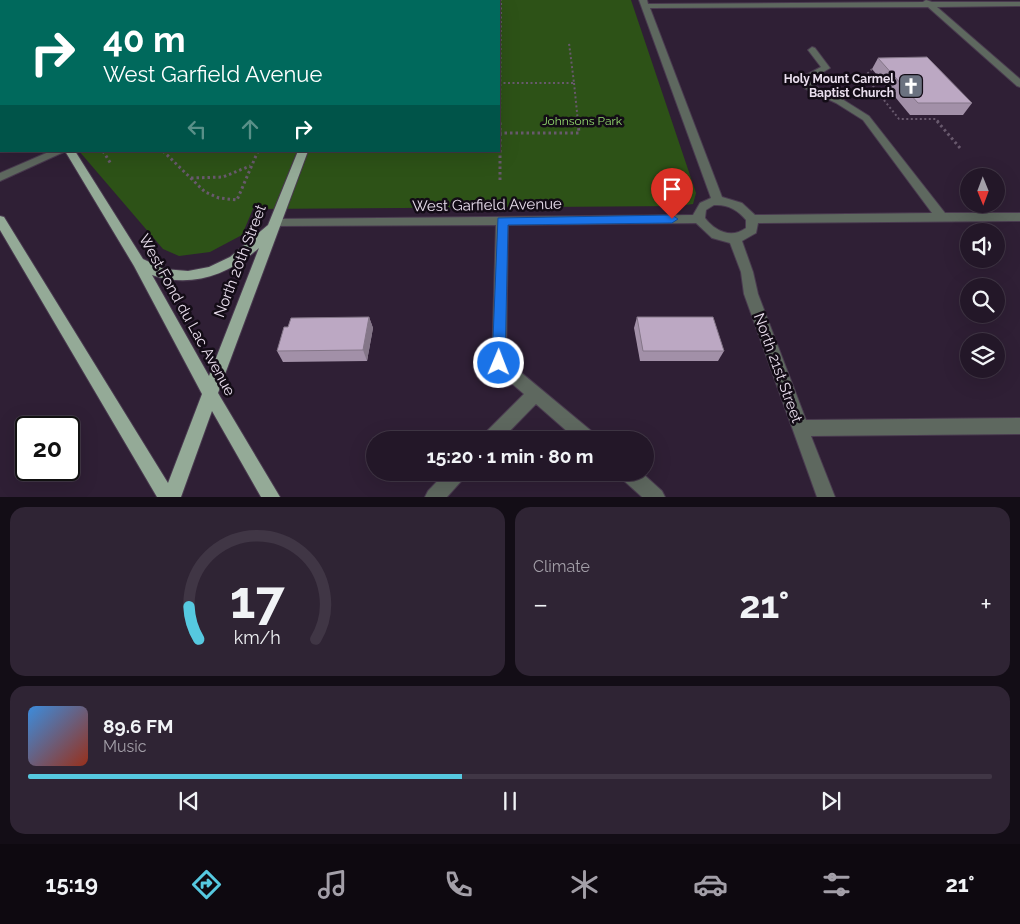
<!DOCTYPE html>
<meta charset="utf-8">
<style>
body{margin:0;font-family:Raleway,sans-serif;background:#2f2434;color:#f1f3f6;height:100vh;display:flex;flex-direction:column;font-size:19px;white-space:nowrap}
*{box-sizing:border-box;margin:0}
p{font-size:16px;color:#a39fa8}
.icon{flex:none;width:28px;height:28px;fill:none;stroke:currentColor;stroke-width:2;stroke-linecap:round;stroke-linejoin:round}
.map{position:relative;height:497px;overflow:hidden}
.sheet{display:flex;flex-direction:column;gap:10px;padding:10px;background:#130d16;flex:1}
.sheet>*{flex:none}
.banner{position:absolute;left:0px;top:0px;width:500px;height:152px;box-shadow:0 5px 20px #0002,0 0 0 1px #403645;background:#00695c;color:#fff;overflow:hidden}
.needle{width:32px;rotate:179deg}
.tools{position:absolute;left:960px;top:168px;display:grid;gap:10px}
.tools a{display:grid;place-items:center;width:45px;height:45px;border-radius:50%;background:#231728;box-shadow:0 5px 20px #0002,0 0 0 1px #403645;font-size:25px}
.speed{position:absolute;left:15px;top:416px;display:flex;gap:10px;font-size:25px;font-weight:700;text-align:center}
.speed>*{display:grid;place-content:center;width:65px;height:65px;border-radius:50%;background:#231728;box-shadow:0 5px 20px #0002,0 0 0 1px #403645;line-height:1}
.speed .limit{border:2px solid #111;border-radius:8px;background:#fff;color:#111}
.pin{position:absolute;display:grid;place-items:center;width:42px;height:42px;color:#fff;margin:-51px -21px;border-radius:50% 50% 50% 0;rotate:-45deg;box-shadow:0 0 5px #0007}
.pin .icon{rotate:45deg}
.me{position:absolute;width:55px;margin:-28px;rotate:1deg;stroke-linejoin:round;filter:drop-shadow(0 0 4px #0008)}
.turn{display:flex;align-items:center;gap:18px;height:105px;padding:0 20px;font-size:22px}
.turn .icon{width:65px;height:65px;stroke-width:2.5}
.turn b{display:block;font-size:35px;line-height:42px}
.lanes{display:flex;align-items:center;height:48px;padding:0 20px;background:#0003;justify-content:center;gap:25px;direction:ltr}
.lanes .off{opacity:.35}
.big{font-size:38px;font-weight:700;line-height:1.1}
.sheet .tile{flex:1;display:flex;flex-direction:column;justify-content:center;gap:8px;min-width:0;padding:0 18px;border-radius:15px;background:#2f2434}
.sheet .dial{align-items:center;gap:0}
.dial svg{height:130px;overflow:visible;fill:none;stroke:#403645;stroke-width:7;stroke-linecap:round;text-anchor:middle}
.dial text{fill:#f1f3f6;stroke:none}
.song{display:flex;align-items:center;gap:15px}
.cover{width:60px;height:60px;border-radius:8px;background:linear-gradient(135deg,hsl(210 70% 55%),hsl(10 70% 35%))}
.played{height:5px;border-radius:2px;background:linear-gradient(90deg,#56c9e0 45%,#403645 45%)}
.keys{display:flex;justify-content:space-around;direction:ltr}
.heat{display:flex;justify-content:space-between;align-items:center;font-size:28px;direction:ltr}
.sheet .tiles{flex:1;display:grid;gap:10px;grid-template-columns:1fr 1fr}
.tile:last-child{grid-column:span 2}
.trip{position:absolute;left:366px;top:431px;width:288px;height:50px;border-radius:25px;background:#231728;box-shadow:0 5px 20px #0002,0 0 0 1px #403645;font-weight:700;line-height:50px;text-align:center}
.tabs{display:flex;height:80px;justify-content:space-around;align-items:center;background:#0e0910;color:#a39fa8}
.tabs .icon{width:35px;height:35px}
.tabs .current{color:#56c9e0}
.tabs b{font-size:22px;color:#f1f3f6}
.map>svg:first-child{display:block}
.green{fill:#2d5217}
.lines{fill:none;stroke-linecap:round;stroke-linejoin:round}
.minor-casing{stroke:#493a4f;stroke-width:2}
.major-casing{stroke:#493a4f;stroke-width:2}
.path-far1{stroke:#68596d;stroke-width:2;stroke-dasharray:2 2.5;stroke-linecap:butt}
.path{stroke:#68596d;stroke-width:3;stroke-dasharray:2.5 3;stroke-linecap:butt}
.minor{fill:#5e685f;fill-rule:evenodd}
.major{fill:#94aa97;fill-rule:evenodd}
.wall{fill:#a290a8}
.shaded-wall{fill:#847688}
.building{fill:#bca8c3;stroke:#847688}
.route{fill:#1a73e8;stroke:#114b97}
.labels{text-anchor:middle;dominant-baseline:central;stroke-width:5;stroke-linejoin:round;paint-order:stroke}
.far-poi-label{font-size:12px;font-weight:bold;fill:#eadfee;stroke:#130c16;text-anchor:end}
.far-park-label{font-size:12px;fill:#93db6e;stroke:#130c16}
.street-label{font-size:15px;fill:#eadfee;stroke:#130c16}
</style>
<div class="map">
<svg width="1020" height="497" viewBox="0 0 1020 497">
<rect width="100%" height="100%" fill="#2f1f35"/>
<polygon class="green" points="0,0 631,0 696,193 693,204 678,206 253,209 242,235 210,252 179,256 163,249 79,151 499,151 499,1 1,1 1,61"/>
<g class="lines">
<defs>
<g id="minor">
<path d="M 639,0 L 647,0 L 648,4 L 923,2 L 926,0 L 932,2 L 1020,2 L 1020,6 L 937,7 L 1020,79 L 1020,87 L 1017,86 L 928,7 L 650,8 L 722,197 L 742,203 L 755,215 L 932,213 L 863,120 L 836,103 L 804,88 L 800,79 L 802,77 L 821,67 L 808,50 L 812,47 L 815,48 L 830,68 L 810,80 L 811,84 L 842,99 L 869,116 L 945,213 L 1020,213 L 1020,221 L 758,223 L 756,233 L 742,241 L 753,272 L 758,294 L 806,420 L 1020,418 L 1020,434 L 811,436 L 835,497 L 817,497 L 744,294 L 741,272 L 730,243 L 712,238 L 696,223 L 508,225 L 506,360 L 595,434 L 597,440 L 577,440 L 536,404 L 501,440 L 482,440 L 484,434 L 524,394 L 494,368 L 492,363 L 496,225 L 271,226 L 269,223 L 275,219 L 693,215 L 700,203 L 711,198 ZM 714,205 C 727,204 738,210 746,220 L 746,228 C 731,239 715,231 705,218 L 706,210 Z"/>
<polygon points="51,151 66,151 0,181 0,173"/>
<polygon points="446,472 466,472 464,478 447,497 425,497 428,491"/>
<polygon points="619,472 641,472 662,491 665,497 642,497 621,478"/>
</g>
<g id="major">
<polygon points="0,68 1,69 1,75 0,74"/>
<path d="M 65,151 L 75,151 L 143,259 L 164,269 L 188,271 L 209,267 L 230,257 L 268,225 L 298,151 L 308,151 L 218,393 L 280,497 L 261,497 L 212,411 L 181,497 L 157,497 L 0,230 L 0,216 L 4,217 L 168,483 L 202,394 L 134,266 ZM 259,248 L 209,376 L 152,275 C 191,289 230,274 259,248 Z"/>
</g>
</defs>
<use href="#minor" class="minor-casing"/>
<use href="#major" class="major-casing"/>
<g class="path-far1">
<polyline points="872,69 865,76 899,119 936,119 939,122"/>
<polyline points="499,83 574,83 569,43"/>
<polyline points="574,83 578,122"/>
<polyline points="500,122 501,0"/>
</g>
<g class="path">
<polyline points="937,121 960,148"/>
<polyline points="499,133 579,133 578,121"/>
<polyline points="103,151 111,164"/>
<polyline points="163,151 205,192 219,198 237,200 258,151"/>
<polyline points="191,178 223,177 250,166"/>
<polyline points="500,180 500,121"/>
</g>
<use href="#minor" class="minor"/>
<use href="#major" class="major"/>
</g>
<g class="wall">
<polygon points="878,58 972,103 963,115 910,115 872,69"/>
<polygon points="369,317 373,328 367,361 283,362 277,351 288,327"/>
<polygon points="637,317 724,351 718,361 640,361 634,328"/>
</g>
<polygon class="shaded-wall" points="369,317 373,328 367,361 363,350"/>
<g class="building">
<polygon points="927,57 972,103 918,103 878,58"/>
<polygon points="369,317 363,350 277,351 284,327 288,327 291,318"/>
<polygon points="637,317 713,317 724,351 643,351"/>
</g>
<polygon class="route" points="672,215 678,219 672,223 508,225 505,363 503,367 499,369 494,367 492,363 498,218"/>
<defs>
<symbol id="church-square" viewBox="-11 -11 22 22"><rect x="-9" y="-9" width="18" height="18" rx="4" fill="#6b7280" stroke="#130c16"/><path d="M-1.2-6h2.4v3.5h3.3v2.4h-3.3V6h-2.4V-.1h-3.3v-2.4h3.3Z" fill="#fff"/></symbol>
</defs>
<g fill-rule="evenodd">
<use href="#church-square" x="897" y="72" width="28" height="28"/>
</g>
<g class="labels">
<g class="far-poi-label">
<text x="894" y="79">Holy Mount Carmel<tspan x="894" dy="14">Baptist Church</tspan></text>
</g>
<g class="far-park-label">
<text x="582" y="121">Johnsons Park</text>
</g>
<g class="street-label">
<text transform="translate(487 205) rotate(-1)">West Garfield Avenue</text>
<text transform="translate(240 261) rotate(-69)">North 20th Street</text>
<text transform="translate(187 315) rotate(61)">West Fond du Lac Avenue</text>
<text transform="translate(778 368) rotate(70)">North 21st Street</text>
</g>
</g>
</svg>
<div class="tools">
<a><svg class="needle" viewBox="-14 -14 28 28"><path d="M0-13l5 13h-10z" fill="#e53935"/><path d="M0 13l5-13h-10z" fill="#a39fa8"/></svg></a>
<a><svg class="icon" aria-label="sound" viewBox="0 0 24 24"><path d="M4 9h4l5-4v14l-5-4H4zM17 9q2 3 0 6"/></svg></a>
<a><svg class="icon" aria-label="search" viewBox="0 0 24 24"><circle cx="10" cy="10" r="6"/><path d="M15 15l6 6"/></svg></a>
<a><svg class="icon" aria-label="layers" viewBox="0 0 24 24"><path d="M12 4l9 5-9 5-9-5zM3 14l9 5 9-5"/></svg></a>
</div>
<div class="speed"><div class="limit">20</div></div>
<div class="pin" style="left:672px;top:219px;background:#d93025"><svg class="icon" aria-label="arrive" viewBox="0 0 24 24"><path d="M6 21V4h12l-3 4 3 4H6"/></svg></div>
<svg class="me" style="left:499px;top:363px" viewBox="-20 -20 40 40"><circle r="17" fill="#1a73e8" stroke="#fff" stroke-width="3"/><path d="M0-11L8 9 0 5-8 9z" fill="#fff"/></svg>
<div class="trip">15:20 · 1 min · 80 m</div>
<div class="banner">
<div class="turn"><svg class="icon" aria-label="right" viewBox="0 0 24 24"><path d="M7 20v-9h11M14 6l5 5-5 5"/></svg><div><b>40 m</b>West Garfield Avenue</div></div>
<div class="lanes"><svg class="icon off" aria-label="left" viewBox="0 0 24 24"><path d="M17 20v-9H6M10 6l-5 5 5 5"/></svg><svg class="icon off" aria-label="ahead" viewBox="0 0 24 24"><path d="M12 20V5M6 11l6-6 6 6"/></svg><svg class="icon" aria-label="right" viewBox="0 0 24 24"><path d="M7 20v-9h11M14 6l5 5-5 5"/></svg></div>
</div>
</div>
<section class="sheet">
<div class="tiles">
<div class="tile dial"><svg viewBox="0 0 100 80">
<path d="M14 69A42 42 0 1 1 86 69"/>
<path d="M14 69A42 42 0 0 1 8 49" stroke="#56c9e0"/>
<text x="50" y="56" font-size="32" font-weight="700">17</text>
<text x="50" y="72" font-size="11">km/h</text>
</svg></div>
<div class="tile"><p>Climate</p>
<div class="heat"><a>−</a><b class="big">21°</b><a>+</a></div>
</div>
<div class="tile">
<div class="song"><i class="cover"></i><div><b>89.6 FM</b><p>Music</p></div></div>
<div class="played"></div>
<div class="keys"><svg class="icon" aria-label="previous" viewBox="0 0 24 24"><path d="M18 5L8 12l10 7zM5 5v14"/></svg><svg class="icon" aria-label="pause" viewBox="0 0 24 24"><path d="M8 5v14M16 5v14"/></svg><svg class="icon" aria-label="next" viewBox="0 0 24 24"><path d="M6 5l10 7-10 7zM19 5v14"/></svg></div>
</div>
</div>
</section>
<nav class="tabs">
<b>15:19</b>
<svg class="icon current" aria-label="directions" viewBox="0 0 24 24"><path d="M12 3l9 9-9 9-9-9zM9 14v-3h6M13 9l2 2-2 2"/></svg>
<svg class="icon" aria-label="music" viewBox="0 0 24 24"><path d="M9 18V5l10-2v13"/><circle cx="6" cy="18" r="3"/><circle cx="16" cy="16" r="3"/></svg>
<svg class="icon" aria-label="phone" viewBox="0 0 24 24"><path d="M5 4h4l2 5-3 2q2 4 5 5l2-3 5 2v4C11 20 4 13 5 4z"/></svg>
<svg class="icon" aria-label="climate" viewBox="0 0 24 24"><path d="M12 3v18M4 7l16 10M4 17L20 7"/></svg>
<svg class="icon" aria-label="car" viewBox="0 0 24 24"><path d="M5 17H2v-5l4-1 3-4h7l3 4 3 1v5h-3M9 17h6M6 11h13"/><circle cx="7" cy="17" r="2"/><circle cx="17" cy="17" r="2"/></svg>
<svg class="icon" aria-label="filters" viewBox="0 0 24 24"><path d="M4 7h16M4 17h16"/><circle cx="9" cy="7" r="2"/><circle cx="15" cy="17" r="2"/></svg>
<b>21°</b>
</nav>
